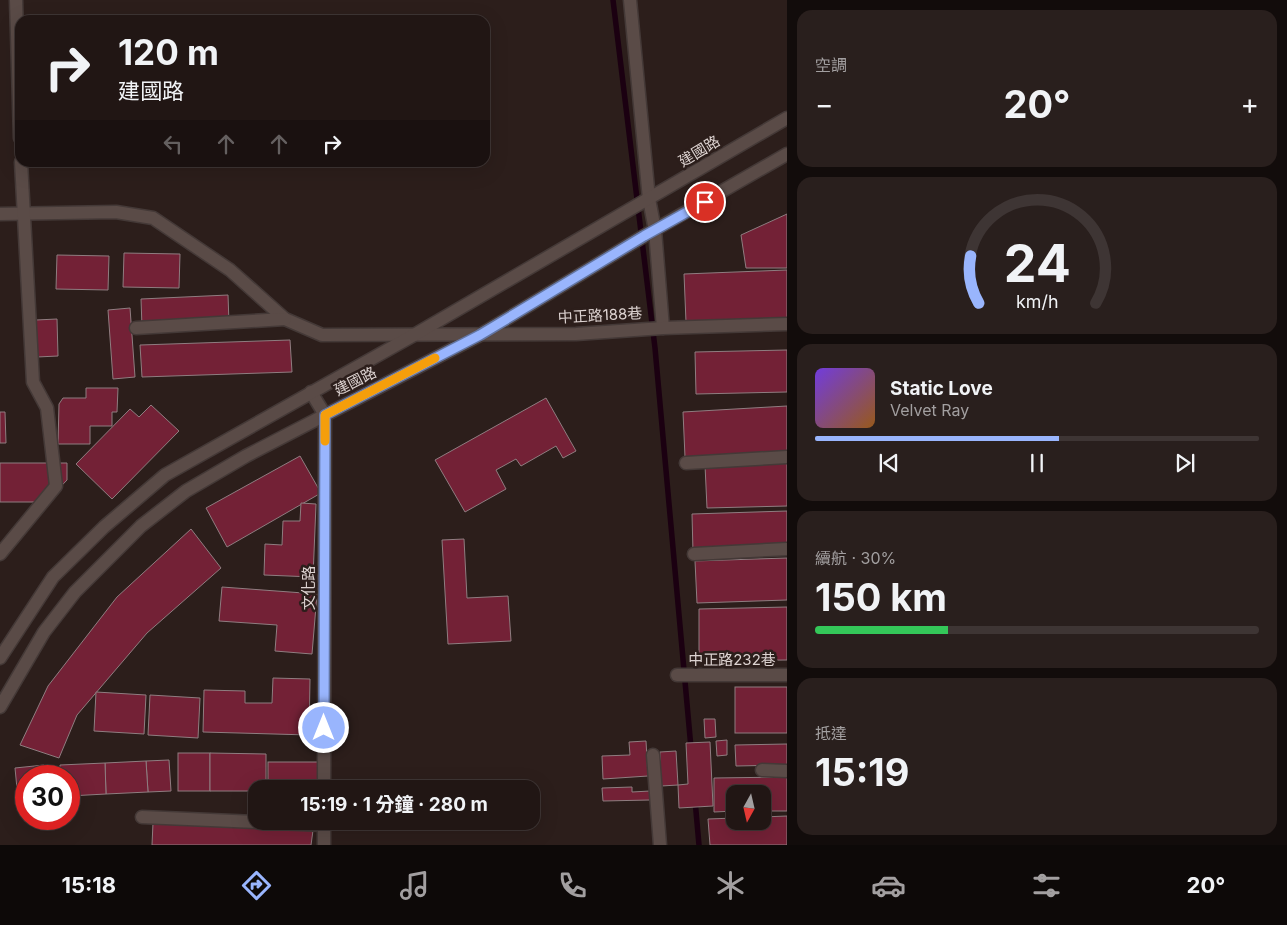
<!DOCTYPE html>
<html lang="zh-TW">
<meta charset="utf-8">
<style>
body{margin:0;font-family:Inter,"Noto Sans TC",sans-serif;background:#291f1d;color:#f1f3f6;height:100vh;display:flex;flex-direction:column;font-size:19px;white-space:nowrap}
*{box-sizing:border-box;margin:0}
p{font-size:16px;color:#a29fa0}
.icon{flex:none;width:28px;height:28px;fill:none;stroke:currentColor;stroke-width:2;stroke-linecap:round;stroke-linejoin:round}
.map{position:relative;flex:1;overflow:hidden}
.drawer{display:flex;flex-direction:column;gap:10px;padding:10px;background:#120c0b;width:500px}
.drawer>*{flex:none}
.guide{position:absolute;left:15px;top:15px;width:475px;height:152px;border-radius:15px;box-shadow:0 5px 20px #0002,0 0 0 1px #3e3534;background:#211614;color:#f1f3f6;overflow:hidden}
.needle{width:32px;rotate:188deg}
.controls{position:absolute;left:726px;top:785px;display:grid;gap:10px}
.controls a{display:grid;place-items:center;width:45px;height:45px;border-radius:10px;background:#211614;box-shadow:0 5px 20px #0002,0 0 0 1px #3e3534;font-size:25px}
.speed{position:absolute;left:15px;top:765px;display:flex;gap:10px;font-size:25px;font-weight:700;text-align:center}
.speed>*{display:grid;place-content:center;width:65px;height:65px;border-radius:50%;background:#211614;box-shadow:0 5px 20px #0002,0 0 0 1px #3e3534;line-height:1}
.speed .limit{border:8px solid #d22;background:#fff;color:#111}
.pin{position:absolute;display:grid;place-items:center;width:42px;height:42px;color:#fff;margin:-21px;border:2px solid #fff;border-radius:50%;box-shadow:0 1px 5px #0007}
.me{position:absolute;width:55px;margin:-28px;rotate:0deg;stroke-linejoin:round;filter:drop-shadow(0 0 4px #0008)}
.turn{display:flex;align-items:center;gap:18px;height:105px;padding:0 20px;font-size:22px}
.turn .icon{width:65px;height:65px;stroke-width:2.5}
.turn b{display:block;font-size:35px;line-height:42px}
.lanes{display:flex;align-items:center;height:48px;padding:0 20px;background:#0003;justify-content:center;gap:25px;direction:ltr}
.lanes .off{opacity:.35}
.big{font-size:38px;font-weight:700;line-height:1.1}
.drawer .card{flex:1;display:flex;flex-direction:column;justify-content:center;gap:8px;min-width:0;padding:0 18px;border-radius:15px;background:#291f1d}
.drawer .dial{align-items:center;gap:0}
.dial svg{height:130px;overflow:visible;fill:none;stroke:#3e3534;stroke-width:7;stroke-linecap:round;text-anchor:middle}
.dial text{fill:#f1f3f6;stroke:none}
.song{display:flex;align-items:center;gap:15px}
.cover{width:60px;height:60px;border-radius:8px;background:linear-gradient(135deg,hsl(260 70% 55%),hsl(30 70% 35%))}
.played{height:5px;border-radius:2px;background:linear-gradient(90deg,#99b5fd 55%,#3e3534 55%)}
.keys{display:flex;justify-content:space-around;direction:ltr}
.heat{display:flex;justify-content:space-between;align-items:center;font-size:28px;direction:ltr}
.charge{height:8px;border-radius:4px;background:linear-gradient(90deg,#34c759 30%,#3e3534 0)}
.trip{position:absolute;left:248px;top:780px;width:292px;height:50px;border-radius:15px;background:#211614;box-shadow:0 5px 20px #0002,0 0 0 1px #3e3534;font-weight:700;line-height:50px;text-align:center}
.menu{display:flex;height:80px;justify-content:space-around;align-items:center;background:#0d0908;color:#a29fa0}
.menu .icon{width:35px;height:35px}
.menu .selected{color:#99b5fd}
.menu b{font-size:22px;color:#f1f3f6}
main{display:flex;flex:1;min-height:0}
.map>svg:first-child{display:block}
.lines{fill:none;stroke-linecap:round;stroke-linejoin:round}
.stream{stroke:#1b0011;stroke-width:5.5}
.building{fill:#732136;stroke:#8f7d80}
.minor-casing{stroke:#443937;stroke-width:15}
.minor{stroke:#5a4b47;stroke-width:12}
.route-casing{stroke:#6376a4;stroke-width:12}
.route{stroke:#99b5fd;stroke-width:9}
.slow{stroke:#f59e0b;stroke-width:9}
.labels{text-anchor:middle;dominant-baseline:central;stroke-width:5;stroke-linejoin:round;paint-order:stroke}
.street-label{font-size:15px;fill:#ddd3d1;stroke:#2c1e1b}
</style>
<main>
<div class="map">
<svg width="787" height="845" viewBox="0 0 787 845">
<rect width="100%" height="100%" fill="#2c1e1b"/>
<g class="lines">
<g class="stream">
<polyline points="613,0 655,348 691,748"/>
<polyline points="695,800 699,845"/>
</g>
</g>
<g class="building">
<polygon points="787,214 787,268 746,268 741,235"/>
<polygon points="124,253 180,254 179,288 123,287"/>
<polygon points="57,255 109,256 108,290 56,289"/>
<polygon points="787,270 787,318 686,322 684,274"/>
<polygon points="228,295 229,323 142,327 141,299"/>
<polygon points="130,308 135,377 113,379 108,310"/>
<polygon points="57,319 58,356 37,357 36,320"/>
<polygon points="290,340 292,372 142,377 140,345"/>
<polygon points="787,350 787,392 696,394 695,352"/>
<polygon points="86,388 118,388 117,412 112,412 112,426 90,426 90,444 58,444 59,404 63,398 86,398"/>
<polygon points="546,398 576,451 563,458 556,446 521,466 516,459 496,470 506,489 465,512 435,460"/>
<polygon points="151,405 179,431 112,499 76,464 130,409 139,417"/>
<polygon points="787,406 787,452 685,457 683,412"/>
<polygon points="0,412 5,412 6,443 0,443"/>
<polygon points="300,456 321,493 227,547 206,508"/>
<polygon points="787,462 787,506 707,508 705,465"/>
<polygon points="0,463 67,463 67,480 46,502 0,502"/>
<polygon points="301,503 316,504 313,577 264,575 265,544 282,545 283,521 300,521"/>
<polygon points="787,511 787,548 693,552 692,514"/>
<polygon points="191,529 221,568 147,633 77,715 59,758 20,745 48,686 117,597"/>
<polygon points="464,539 467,598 508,596 511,641 448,644 442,540"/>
<polygon points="787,558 787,600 697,603 695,561"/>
<polygon points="222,587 317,594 312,654 275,651 277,625 219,621"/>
<polygon points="787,607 787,660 699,661 699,609"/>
<polygon points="273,678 310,679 309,735 203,732 204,690 245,691 245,703 272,703"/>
<rect x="735" y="687" width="52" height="46"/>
<polygon points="96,692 146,695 144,734 94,731"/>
<polygon points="150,695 200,698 198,738 148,735"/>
<polygon points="704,719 715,719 716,737 705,738"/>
<polygon points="727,740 727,755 717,756 716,741"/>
<polygon points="646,741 648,776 603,779 602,756 630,755 629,742"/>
<polygon points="710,742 713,806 679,808 678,785 688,784 686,743"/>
<polygon points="787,744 787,765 736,766 735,745"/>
<polygon points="676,751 678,785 661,786 660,752"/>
<rect x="178" y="753" width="32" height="38"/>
<polygon points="210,753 266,754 266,789 256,789 256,791 210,791"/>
<polygon points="169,760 171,791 148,792 146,761"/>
<polygon points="146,761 148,792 106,794 105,763"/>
<rect x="268" y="762" width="52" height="27"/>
<polygon points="105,763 106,794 69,796 69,776 60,776 60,765"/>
<polygon points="44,765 45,776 26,776 26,798 18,799 15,768"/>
<polygon points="787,777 787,811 762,811 762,794 735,794 735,811 714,812 714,778"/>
<polygon points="632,787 632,792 650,791 650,800 603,801 602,788"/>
<polygon points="787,816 787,845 710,845 708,819 735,818 735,821 762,821 762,817"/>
<polygon points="153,823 314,823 311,845 152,845"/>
</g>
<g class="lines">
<defs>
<g id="minor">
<polyline points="16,0 20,138"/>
<polyline points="630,0 649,199 655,230 663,328"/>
<polyline points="0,214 116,212 153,218 230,270 285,319 322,335 576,334 663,328 787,324"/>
<polyline points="136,328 285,319"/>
<polyline points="311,392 325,415 324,789"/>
<polyline points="686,463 787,457"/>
<polyline points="0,554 56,486 47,408 33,382 21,162"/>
<polyline points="694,554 787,549"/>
<polyline points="0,658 53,577 104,527 165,475 414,335 787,118"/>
<polyline points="677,675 787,675"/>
<polyline points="0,707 44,632 75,592 141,526 186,491 246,456 480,335 644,236 787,154"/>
<polyline points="653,755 660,845"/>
<polyline points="762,770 787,771"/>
<polyline points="142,817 324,825"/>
<polyline points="324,845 324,821"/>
</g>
</defs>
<use href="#minor" class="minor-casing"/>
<use href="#minor" class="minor"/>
</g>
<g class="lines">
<defs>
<polyline id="route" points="324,728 325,415 480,335 644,236 705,202"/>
</defs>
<use href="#route" class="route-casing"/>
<use href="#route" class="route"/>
<polyline class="slow" points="325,441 325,415 435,358"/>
</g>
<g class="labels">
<g class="street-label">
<text transform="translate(699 151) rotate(-31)">建國路</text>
<text transform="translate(600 315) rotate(-3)">中正路188巷</text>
<text transform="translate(355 381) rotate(-27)">建國路</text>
<text transform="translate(308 588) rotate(-90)">文化路</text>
<text x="732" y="659">中正路232巷</text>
</g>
</g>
</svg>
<div class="controls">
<a><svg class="needle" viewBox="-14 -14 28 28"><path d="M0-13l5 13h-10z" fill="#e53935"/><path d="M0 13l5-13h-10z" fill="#a29fa0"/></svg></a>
</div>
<div class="speed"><div class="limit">30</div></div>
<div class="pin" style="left:705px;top:202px;background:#d93025"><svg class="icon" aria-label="arrive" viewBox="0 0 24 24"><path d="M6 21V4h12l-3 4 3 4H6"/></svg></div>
<svg class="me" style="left:324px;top:728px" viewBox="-20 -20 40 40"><circle r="17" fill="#99b5fd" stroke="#fff" stroke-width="3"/><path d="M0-11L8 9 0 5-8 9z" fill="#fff"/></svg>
<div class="trip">15:19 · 1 分鐘 · 280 m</div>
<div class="guide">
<div class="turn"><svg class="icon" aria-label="right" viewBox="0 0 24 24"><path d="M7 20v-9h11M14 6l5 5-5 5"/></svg><div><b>120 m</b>建國路</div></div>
<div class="lanes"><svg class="icon off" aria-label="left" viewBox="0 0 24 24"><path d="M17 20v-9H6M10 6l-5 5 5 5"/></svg><svg class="icon off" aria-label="ahead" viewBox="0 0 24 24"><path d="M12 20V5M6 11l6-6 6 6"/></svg><svg class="icon off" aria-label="ahead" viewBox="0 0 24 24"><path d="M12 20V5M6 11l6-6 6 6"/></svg><svg class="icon" aria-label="right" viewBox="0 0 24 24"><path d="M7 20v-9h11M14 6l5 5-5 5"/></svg></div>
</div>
</div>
<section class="drawer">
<div class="card"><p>空調</p>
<div class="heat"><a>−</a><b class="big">20°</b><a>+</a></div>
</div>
<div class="card dial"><svg viewBox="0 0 100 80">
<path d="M14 69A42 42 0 1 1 86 69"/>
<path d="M14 69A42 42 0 0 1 9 40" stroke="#99b5fd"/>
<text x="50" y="56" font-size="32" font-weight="700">24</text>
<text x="50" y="72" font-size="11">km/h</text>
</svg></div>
<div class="card">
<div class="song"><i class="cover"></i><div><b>Static Love</b><p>Velvet Ray</p></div></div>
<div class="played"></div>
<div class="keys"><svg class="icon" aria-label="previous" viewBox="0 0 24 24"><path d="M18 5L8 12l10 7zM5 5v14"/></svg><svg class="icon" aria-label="pause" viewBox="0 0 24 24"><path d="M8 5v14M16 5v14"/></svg><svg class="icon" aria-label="next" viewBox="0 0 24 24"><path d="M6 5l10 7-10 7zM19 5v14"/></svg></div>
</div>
<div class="card"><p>續航 · 30%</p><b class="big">150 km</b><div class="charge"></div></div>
<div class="card"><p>抵達</p><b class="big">15:19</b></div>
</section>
</main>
<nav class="menu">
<b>15:18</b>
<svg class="icon selected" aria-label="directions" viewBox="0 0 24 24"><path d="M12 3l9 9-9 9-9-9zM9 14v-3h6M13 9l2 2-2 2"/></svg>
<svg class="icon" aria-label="music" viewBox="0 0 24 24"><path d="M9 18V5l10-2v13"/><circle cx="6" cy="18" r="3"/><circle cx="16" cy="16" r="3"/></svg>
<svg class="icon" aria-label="phone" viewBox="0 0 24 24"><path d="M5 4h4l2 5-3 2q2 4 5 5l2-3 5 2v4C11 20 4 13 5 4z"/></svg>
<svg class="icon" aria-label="climate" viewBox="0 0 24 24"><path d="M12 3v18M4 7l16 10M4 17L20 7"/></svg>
<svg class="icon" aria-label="car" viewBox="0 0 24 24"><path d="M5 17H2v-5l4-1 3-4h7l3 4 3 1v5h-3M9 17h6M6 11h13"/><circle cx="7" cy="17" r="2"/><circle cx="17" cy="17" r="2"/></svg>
<svg class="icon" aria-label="filters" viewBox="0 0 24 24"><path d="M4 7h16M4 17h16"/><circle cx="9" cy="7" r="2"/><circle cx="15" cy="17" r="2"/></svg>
<b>20°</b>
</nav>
